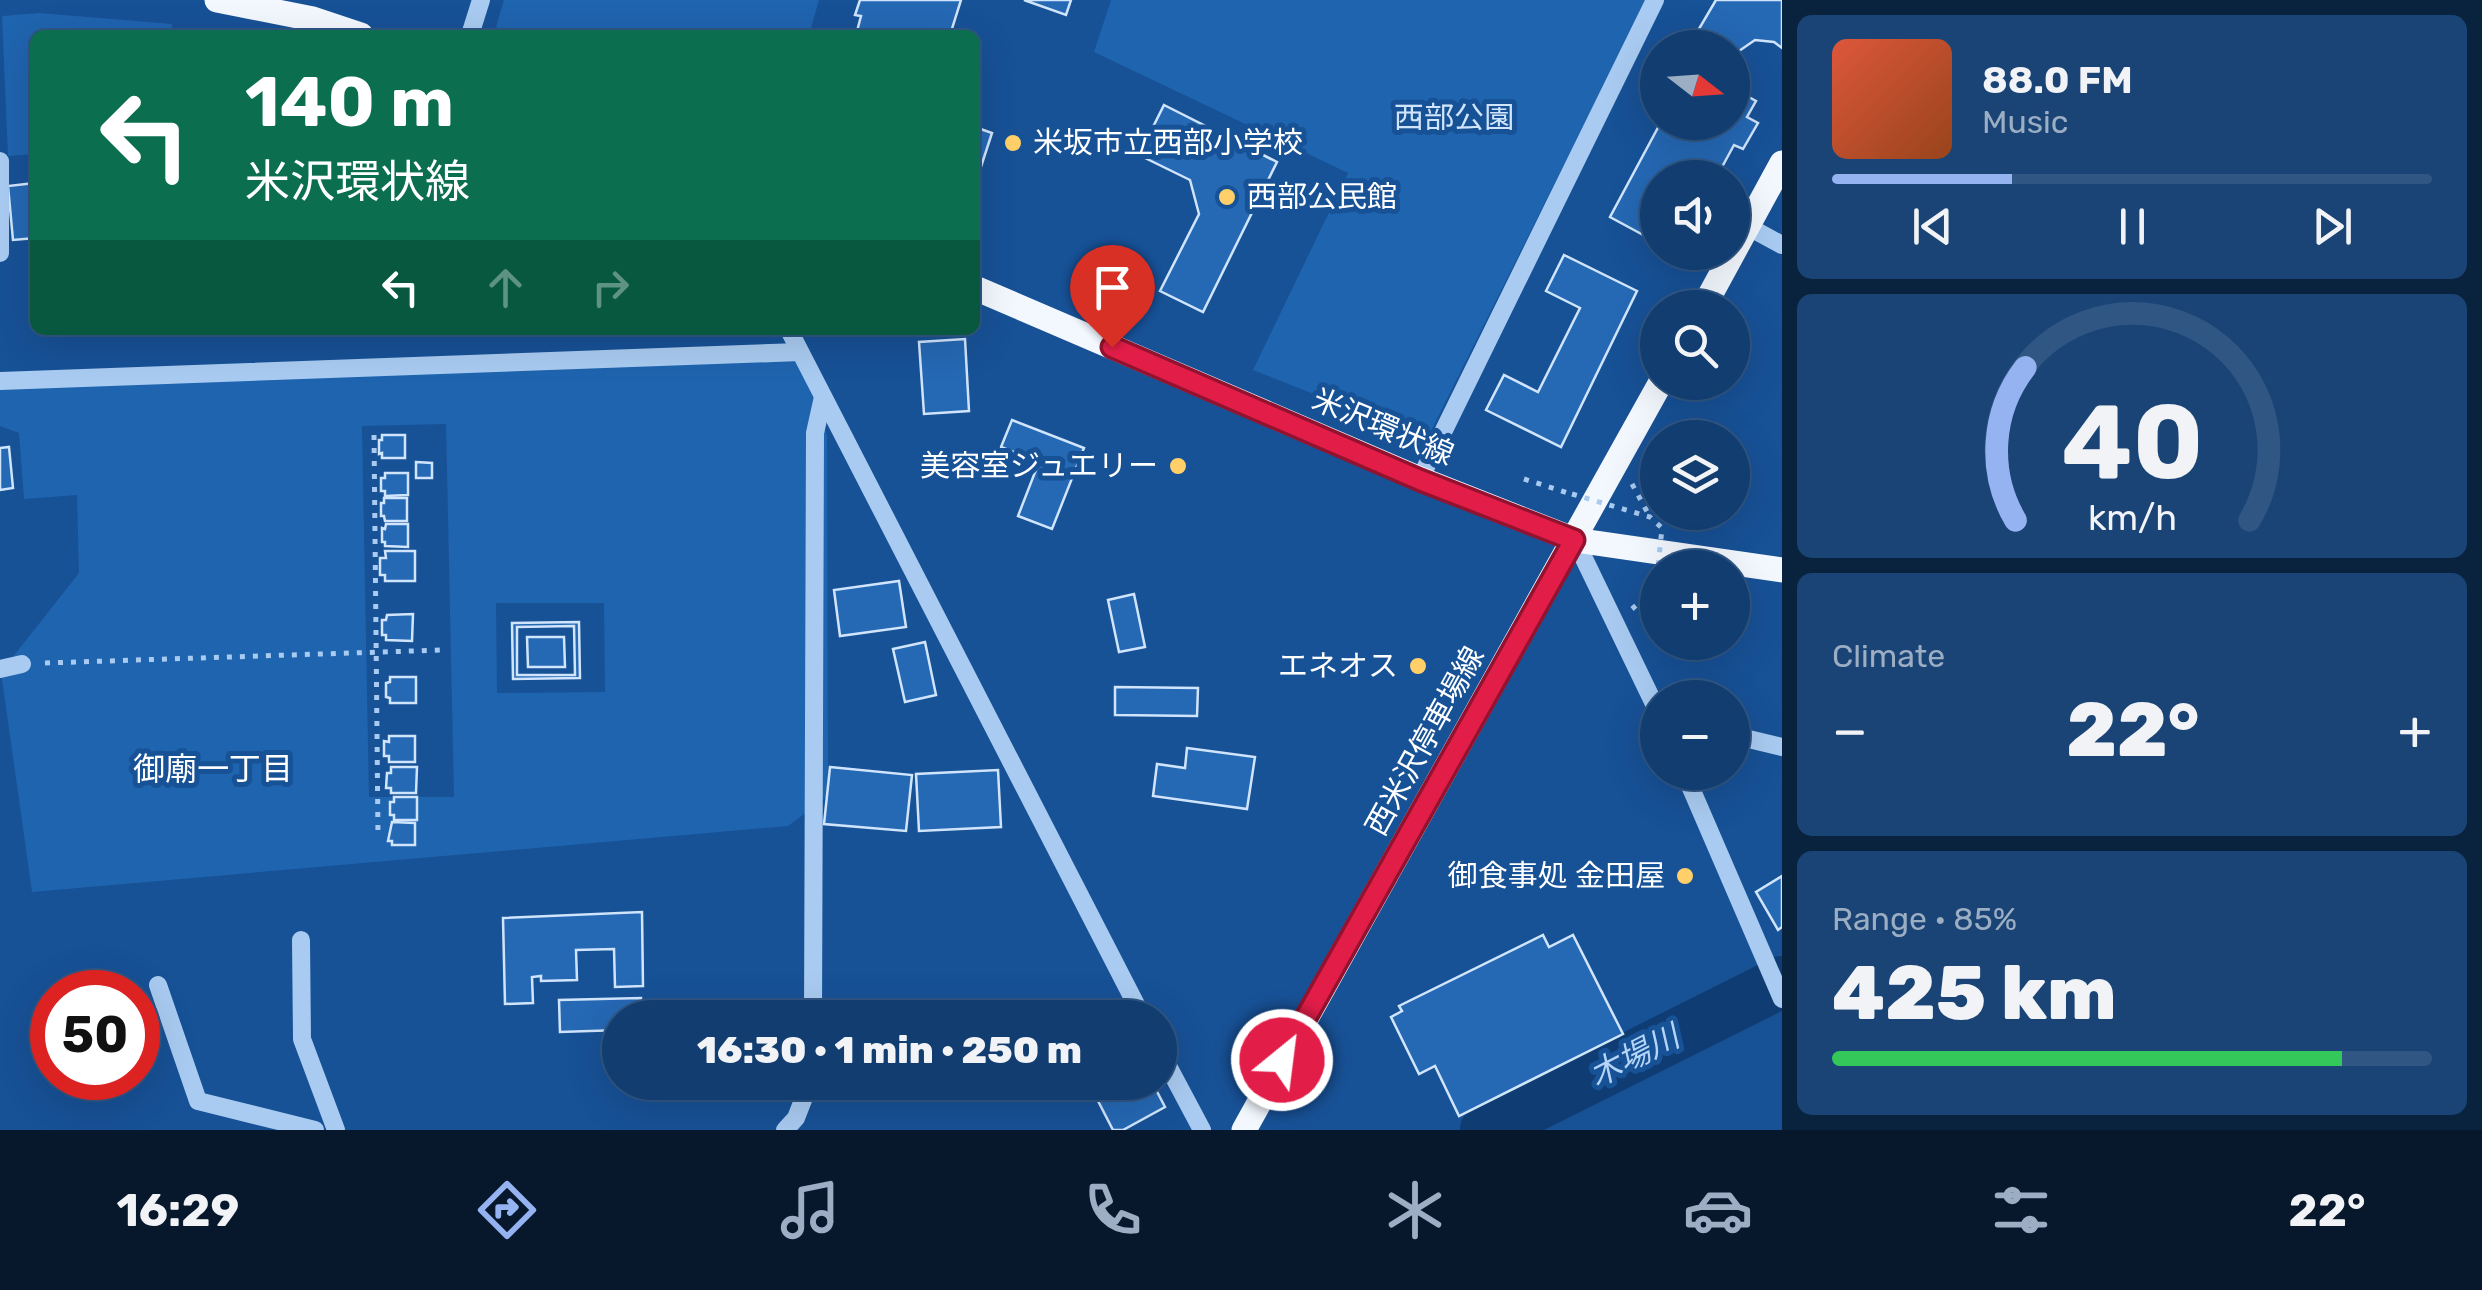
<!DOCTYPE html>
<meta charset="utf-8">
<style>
body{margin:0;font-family:Rubik,"Noto Sans JP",sans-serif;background:#1a4475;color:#f1f3f6;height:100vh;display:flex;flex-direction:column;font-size:38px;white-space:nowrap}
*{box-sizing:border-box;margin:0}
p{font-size:32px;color:#9caec3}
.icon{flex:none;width:55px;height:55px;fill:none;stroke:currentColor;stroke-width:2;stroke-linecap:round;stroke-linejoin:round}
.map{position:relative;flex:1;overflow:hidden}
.sheet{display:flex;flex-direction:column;gap:15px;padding:15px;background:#09223e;width:700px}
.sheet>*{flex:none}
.hud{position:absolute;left:30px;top:30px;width:950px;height:305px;border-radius:15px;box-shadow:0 10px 40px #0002,0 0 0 2px #305683;background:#0b6e4f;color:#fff;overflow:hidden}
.needle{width:65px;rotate:107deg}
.buttons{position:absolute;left:1640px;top:30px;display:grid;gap:20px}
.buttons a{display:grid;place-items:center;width:110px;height:110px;border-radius:50%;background:#113d70;box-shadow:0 10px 40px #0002,0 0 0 2px #305683;font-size:50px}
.speed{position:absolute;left:30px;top:970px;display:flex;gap:20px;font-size:50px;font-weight:700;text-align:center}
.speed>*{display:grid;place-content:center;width:130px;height:130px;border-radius:50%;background:#113d70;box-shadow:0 10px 40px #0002,0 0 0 2px #305683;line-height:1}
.speed .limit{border:15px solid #d22;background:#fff;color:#111}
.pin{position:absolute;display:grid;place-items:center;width:85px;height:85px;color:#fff;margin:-102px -42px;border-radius:50% 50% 50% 0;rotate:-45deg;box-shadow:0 0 10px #0007}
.pin .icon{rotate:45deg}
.me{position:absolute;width:110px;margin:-55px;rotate:29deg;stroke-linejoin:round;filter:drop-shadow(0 0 8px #0008)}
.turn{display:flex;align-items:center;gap:35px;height:210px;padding:0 50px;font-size:45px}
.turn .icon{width:130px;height:130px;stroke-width:2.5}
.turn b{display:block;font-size:70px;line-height:85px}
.lanes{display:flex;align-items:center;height:95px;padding:0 50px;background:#0003;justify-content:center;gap:50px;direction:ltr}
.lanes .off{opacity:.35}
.big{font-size:75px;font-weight:800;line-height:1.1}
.sheet .widget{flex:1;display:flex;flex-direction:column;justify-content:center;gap:15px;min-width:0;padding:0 35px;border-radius:15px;background:#1a4475}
.sheet .dial{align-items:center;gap:0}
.dial svg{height:260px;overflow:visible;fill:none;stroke:#305683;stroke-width:7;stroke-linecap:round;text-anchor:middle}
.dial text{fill:#f1f3f6;stroke:none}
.song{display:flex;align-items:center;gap:30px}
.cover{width:120px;height:120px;border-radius:15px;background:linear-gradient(135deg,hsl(10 70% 55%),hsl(20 70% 35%))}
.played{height:10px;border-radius:5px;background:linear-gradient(90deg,#95b2f1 30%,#305683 30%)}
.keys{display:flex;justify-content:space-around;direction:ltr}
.heat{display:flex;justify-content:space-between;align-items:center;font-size:55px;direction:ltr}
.charge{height:15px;border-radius:8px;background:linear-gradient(90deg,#34c759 85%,#305683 0)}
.trip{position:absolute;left:602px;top:1000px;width:575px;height:100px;border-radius:50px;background:#113d70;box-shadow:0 10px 40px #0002,0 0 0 2px #305683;font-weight:800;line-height:100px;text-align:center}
.tab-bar{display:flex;height:160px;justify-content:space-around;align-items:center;background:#07182d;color:#9caec3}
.tab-bar .icon{width:70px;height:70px}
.tab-bar .active{color:#95b2f1}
.tab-bar b{font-size:45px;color:#f1f3f6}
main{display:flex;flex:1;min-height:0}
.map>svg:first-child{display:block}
.green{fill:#1f64af;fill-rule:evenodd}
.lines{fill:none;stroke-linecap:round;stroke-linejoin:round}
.river{stroke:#0f3c73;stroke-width:52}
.building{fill:#2568b4;stroke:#d0e5fc;stroke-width:2.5;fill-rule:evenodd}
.path{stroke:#a9cbf1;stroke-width:5;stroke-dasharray:5 8;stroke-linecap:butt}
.minor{stroke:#a9cbf1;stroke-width:18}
.major{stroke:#f3f8ff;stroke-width:25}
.path-bridge{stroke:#a9cbf1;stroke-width:5;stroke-dasharray:5 8;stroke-linecap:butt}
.route-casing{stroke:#92132f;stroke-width:25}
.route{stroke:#e11d48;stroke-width:18}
.poi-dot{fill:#ffd069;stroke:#175196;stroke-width:4}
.labels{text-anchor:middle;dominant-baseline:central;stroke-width:10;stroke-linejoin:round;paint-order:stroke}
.park-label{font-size:30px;fill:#d0e5fc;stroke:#175196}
.poi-label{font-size:30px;fill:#fff;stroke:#175196;text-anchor:end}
.street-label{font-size:30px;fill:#fff;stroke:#175196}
.neighbourhood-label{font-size:32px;fill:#fff;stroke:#175196}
.water-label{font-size:32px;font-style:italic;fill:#b5d5f8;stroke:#175196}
</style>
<main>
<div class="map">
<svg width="1782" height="1130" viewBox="0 0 1782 1130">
<rect width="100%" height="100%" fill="#175196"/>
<g class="green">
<polygon points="504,0 819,0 809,35 514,35 496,27"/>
<polygon points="1111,0 1646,0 1427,439 1253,370 1348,173 1094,52"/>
<polygon points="39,13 172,24 172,35 35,35 35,154 8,156 2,16"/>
<path d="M 798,355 L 827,436 L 828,796 L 788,826 L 32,892 L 1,672 L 79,573 L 77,495 L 24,499 L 19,433 L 0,426 L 0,389 ZM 446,424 L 454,797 L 369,797 L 362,426 ZM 496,603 L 604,603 L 605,692 L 497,693 Z"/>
</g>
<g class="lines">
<polyline class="river" points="1486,1130 1782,982"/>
</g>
<g class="building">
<polygon points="860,0 961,0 950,35 856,35 861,16 855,15"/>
<polygon points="1024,0 1071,0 1066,15"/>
<polygon points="1716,0 1782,0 1782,48 1774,42 1755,40 1739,51 1734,70 1732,48 1696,48 1690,44"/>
<polygon points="1732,88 1756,101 1747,117 1758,123 1743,149 1734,145 1716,178 1658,178 1658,243 1610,217 1661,122 1732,122"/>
<polygon points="1164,105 1277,162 1203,312 1160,291 1199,214 1190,180 1139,155"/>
<polygon points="975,127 992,133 975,185"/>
<polygon points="35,183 35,238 13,240 8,186"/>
<polygon points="1564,255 1637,291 1561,447 1486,410 1504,375 1538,392 1580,308 1546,291"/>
<polygon points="965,339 969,411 924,414 919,342"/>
<polygon points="1012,420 1084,448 1052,529 1018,516 1039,462 1001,447"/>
<polygon points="382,435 405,435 405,458 382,458 382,453 379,454 379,440 382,440"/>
<polygon points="9,447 13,488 0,490 0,448"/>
<polygon points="416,462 432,463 432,478 416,478"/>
<polygon points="385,473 408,473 408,495 385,496 385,491 381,491 381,478 385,478"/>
<polygon points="384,498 407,498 407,521 385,521 384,516 381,516 381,503 384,503"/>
<polygon points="386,524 408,524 408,547 385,546 385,542 382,542 382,528 385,529"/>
<polygon points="385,551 415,551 415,581 385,581 385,575 380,575 380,558 386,558"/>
<polygon points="899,581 906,627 840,636 834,590"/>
<polygon points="1134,594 1145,647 1119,652 1108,600"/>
<polygon points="413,614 412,641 386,640 386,635 382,635 382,620 386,620 387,615"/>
<path d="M 579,622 L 580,678 L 513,679 L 512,623 ZM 574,626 L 575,675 L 517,675 L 517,627 Z"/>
<polygon points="527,637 564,637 565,667 528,667"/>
<polygon points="925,642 936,695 905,702 893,649"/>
<polygon points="390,677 416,677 416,703 390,703 390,698 386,697 386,683 390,682"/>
<polygon points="1115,687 1198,688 1197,716 1115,715"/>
<polygon points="389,736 415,736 415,762 389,762 389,756 384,756 384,741 389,742"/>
<polygon points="1187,748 1255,757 1247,809 1153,796 1157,764 1185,768"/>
<polygon points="391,767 417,767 416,793 391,793 391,788 386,788 387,773 391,773"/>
<polygon points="830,767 912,775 906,831 824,824"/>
<polygon points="998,770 1001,827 919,831 916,774"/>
<polygon points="394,797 417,797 417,820 394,820 394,815 390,815 390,802 394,802"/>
<polygon points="392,822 415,823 415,845 392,845 392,841 388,841"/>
<polygon points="1782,876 1782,927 1778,930 1756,892"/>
<polygon points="642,912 643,986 615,987 614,949 576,950 577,980 541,981 541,976 532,977 533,1003 505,1004 503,918"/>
<polygon points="1543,935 1549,947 1573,935 1623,1034 1459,1116 1435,1066 1419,1074 1391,1017 1402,1011 1399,1006"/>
<polygon points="641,998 642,1018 620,1018 620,1030 560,1032 559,1000"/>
<polygon points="1123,1082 1152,1082 1165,1107 1123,1130 1113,1130 1096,1097"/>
</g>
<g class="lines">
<g class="path">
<polyline points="374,435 378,835"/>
<polyline points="1524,479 1568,493"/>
<polyline points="1632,484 1650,517"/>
<polyline points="1632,609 1656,588 1657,576"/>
<polyline points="45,663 443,650"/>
</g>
<g class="minor">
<polyline points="470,35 481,0"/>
<polyline points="0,161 0,253"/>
<polyline points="1747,226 1782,245"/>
<polyline points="789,330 1143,1018"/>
<polyline points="0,381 800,352"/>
<polyline points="1420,479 1655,0"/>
<polyline points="1575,540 1658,712"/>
<polyline points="0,669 22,664"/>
<polyline points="1732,735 1782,747"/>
<polyline points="1684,772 1782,999"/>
<polyline points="301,940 302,1039 336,1130"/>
<polyline points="158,985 198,1101 315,1130"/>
<polyline points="813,1018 815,433 823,397"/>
<polyline points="1160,1051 1202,1130"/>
<polyline points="785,1130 796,1118 810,1082"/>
</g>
<g class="major">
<polyline points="217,0 313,19 361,35"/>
<polyline points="975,288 1420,479 1575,540 1782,570"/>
<polyline points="1703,308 1782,163"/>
<polyline points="1244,1130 1661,382"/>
</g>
<polyline class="path-bridge" points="1572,494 1650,517 1662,528 1658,568"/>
</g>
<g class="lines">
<defs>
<polyline id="route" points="1112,347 1420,480 1574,540 1282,1060"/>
</defs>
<use href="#route" class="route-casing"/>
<use href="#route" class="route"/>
</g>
<g class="poi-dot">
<circle cx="1013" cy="143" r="10"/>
<circle cx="1227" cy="197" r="10"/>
<circle cx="1178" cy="466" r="10"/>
<circle cx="1418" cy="666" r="10"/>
<circle cx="1685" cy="876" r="10"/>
</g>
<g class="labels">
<g class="park-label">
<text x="1454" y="118">西部公園</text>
</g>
<g class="poi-label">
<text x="1033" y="143" text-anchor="start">米坂市立西部小学校</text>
<text x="1247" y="197" text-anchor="start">西部公民館</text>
<text x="1158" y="466">美容室ジュエリー</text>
<text x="1398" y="666">エネオス</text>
<text x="1665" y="876">御食事処 金田屋</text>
</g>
<g class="street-label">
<text transform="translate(1383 427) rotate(23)">米沢環状線</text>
<text transform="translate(1425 741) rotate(-61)">西米沢停車場線</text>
</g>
<g class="neighbourhood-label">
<text x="213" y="769">御廟一丁目</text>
</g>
<g class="water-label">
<text transform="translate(1634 1056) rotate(-27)">木場川</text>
</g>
</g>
</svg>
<div class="buttons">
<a><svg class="needle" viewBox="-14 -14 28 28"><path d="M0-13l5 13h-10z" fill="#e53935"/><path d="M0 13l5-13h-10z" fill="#9caec3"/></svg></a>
<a><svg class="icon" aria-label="sound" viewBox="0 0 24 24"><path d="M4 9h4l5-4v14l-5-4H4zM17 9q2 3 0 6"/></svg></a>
<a><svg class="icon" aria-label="search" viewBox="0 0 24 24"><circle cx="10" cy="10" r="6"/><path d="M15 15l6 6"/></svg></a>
<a><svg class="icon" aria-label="layers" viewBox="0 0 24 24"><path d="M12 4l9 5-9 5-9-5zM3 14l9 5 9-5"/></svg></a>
<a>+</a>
<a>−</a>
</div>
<div class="speed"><div class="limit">50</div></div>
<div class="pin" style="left:1112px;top:347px;background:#d93025"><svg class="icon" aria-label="arrive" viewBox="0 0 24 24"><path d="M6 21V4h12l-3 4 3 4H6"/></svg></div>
<svg class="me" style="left:1282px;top:1060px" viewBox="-20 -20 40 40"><circle r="17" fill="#e11d48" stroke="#fff" stroke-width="3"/><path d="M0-11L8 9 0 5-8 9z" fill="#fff"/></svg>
<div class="trip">16:30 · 1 min · 250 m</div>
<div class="hud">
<div class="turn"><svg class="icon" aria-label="left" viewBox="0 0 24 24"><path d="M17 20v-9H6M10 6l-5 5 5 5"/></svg><div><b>140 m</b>米沢環状線</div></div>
<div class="lanes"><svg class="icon" aria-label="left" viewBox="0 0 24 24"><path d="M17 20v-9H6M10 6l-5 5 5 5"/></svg><svg class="icon off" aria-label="ahead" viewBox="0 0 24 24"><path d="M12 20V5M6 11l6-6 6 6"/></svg><svg class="icon off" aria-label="right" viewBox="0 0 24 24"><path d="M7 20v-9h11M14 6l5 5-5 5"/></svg></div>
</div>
</div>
<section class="sheet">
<div class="widget">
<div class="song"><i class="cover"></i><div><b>88.0 FM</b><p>Music</p></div></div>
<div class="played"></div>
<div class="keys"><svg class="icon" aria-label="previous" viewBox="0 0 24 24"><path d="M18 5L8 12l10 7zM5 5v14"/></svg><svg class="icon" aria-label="pause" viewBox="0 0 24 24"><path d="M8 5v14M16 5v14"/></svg><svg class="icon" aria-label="next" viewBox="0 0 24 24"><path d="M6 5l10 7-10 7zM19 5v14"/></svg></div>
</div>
<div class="widget dial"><svg viewBox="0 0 100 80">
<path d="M14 69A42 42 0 1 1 86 69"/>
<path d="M14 69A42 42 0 0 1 17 22" stroke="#95b2f1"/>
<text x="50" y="56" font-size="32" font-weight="700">40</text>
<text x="50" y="72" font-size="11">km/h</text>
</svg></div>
<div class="widget"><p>Climate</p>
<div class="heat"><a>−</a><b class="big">22°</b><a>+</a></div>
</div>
<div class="widget"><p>Range · 85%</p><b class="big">425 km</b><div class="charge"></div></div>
</section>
</main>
<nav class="tab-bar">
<b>16:29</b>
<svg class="icon active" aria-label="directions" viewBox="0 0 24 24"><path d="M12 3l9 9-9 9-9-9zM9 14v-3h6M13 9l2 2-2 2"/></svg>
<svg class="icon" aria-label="music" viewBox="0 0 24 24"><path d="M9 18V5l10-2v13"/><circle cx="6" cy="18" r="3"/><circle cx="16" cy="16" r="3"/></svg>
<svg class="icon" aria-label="phone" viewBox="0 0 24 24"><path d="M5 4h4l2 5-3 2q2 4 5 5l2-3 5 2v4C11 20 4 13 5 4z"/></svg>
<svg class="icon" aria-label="climate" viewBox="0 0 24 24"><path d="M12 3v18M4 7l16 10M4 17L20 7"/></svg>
<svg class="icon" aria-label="car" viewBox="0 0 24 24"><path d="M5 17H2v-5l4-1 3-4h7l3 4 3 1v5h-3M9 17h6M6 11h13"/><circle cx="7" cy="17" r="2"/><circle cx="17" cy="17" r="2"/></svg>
<svg class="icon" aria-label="filters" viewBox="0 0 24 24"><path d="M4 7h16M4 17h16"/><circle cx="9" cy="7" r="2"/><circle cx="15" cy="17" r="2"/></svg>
<b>22°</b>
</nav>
